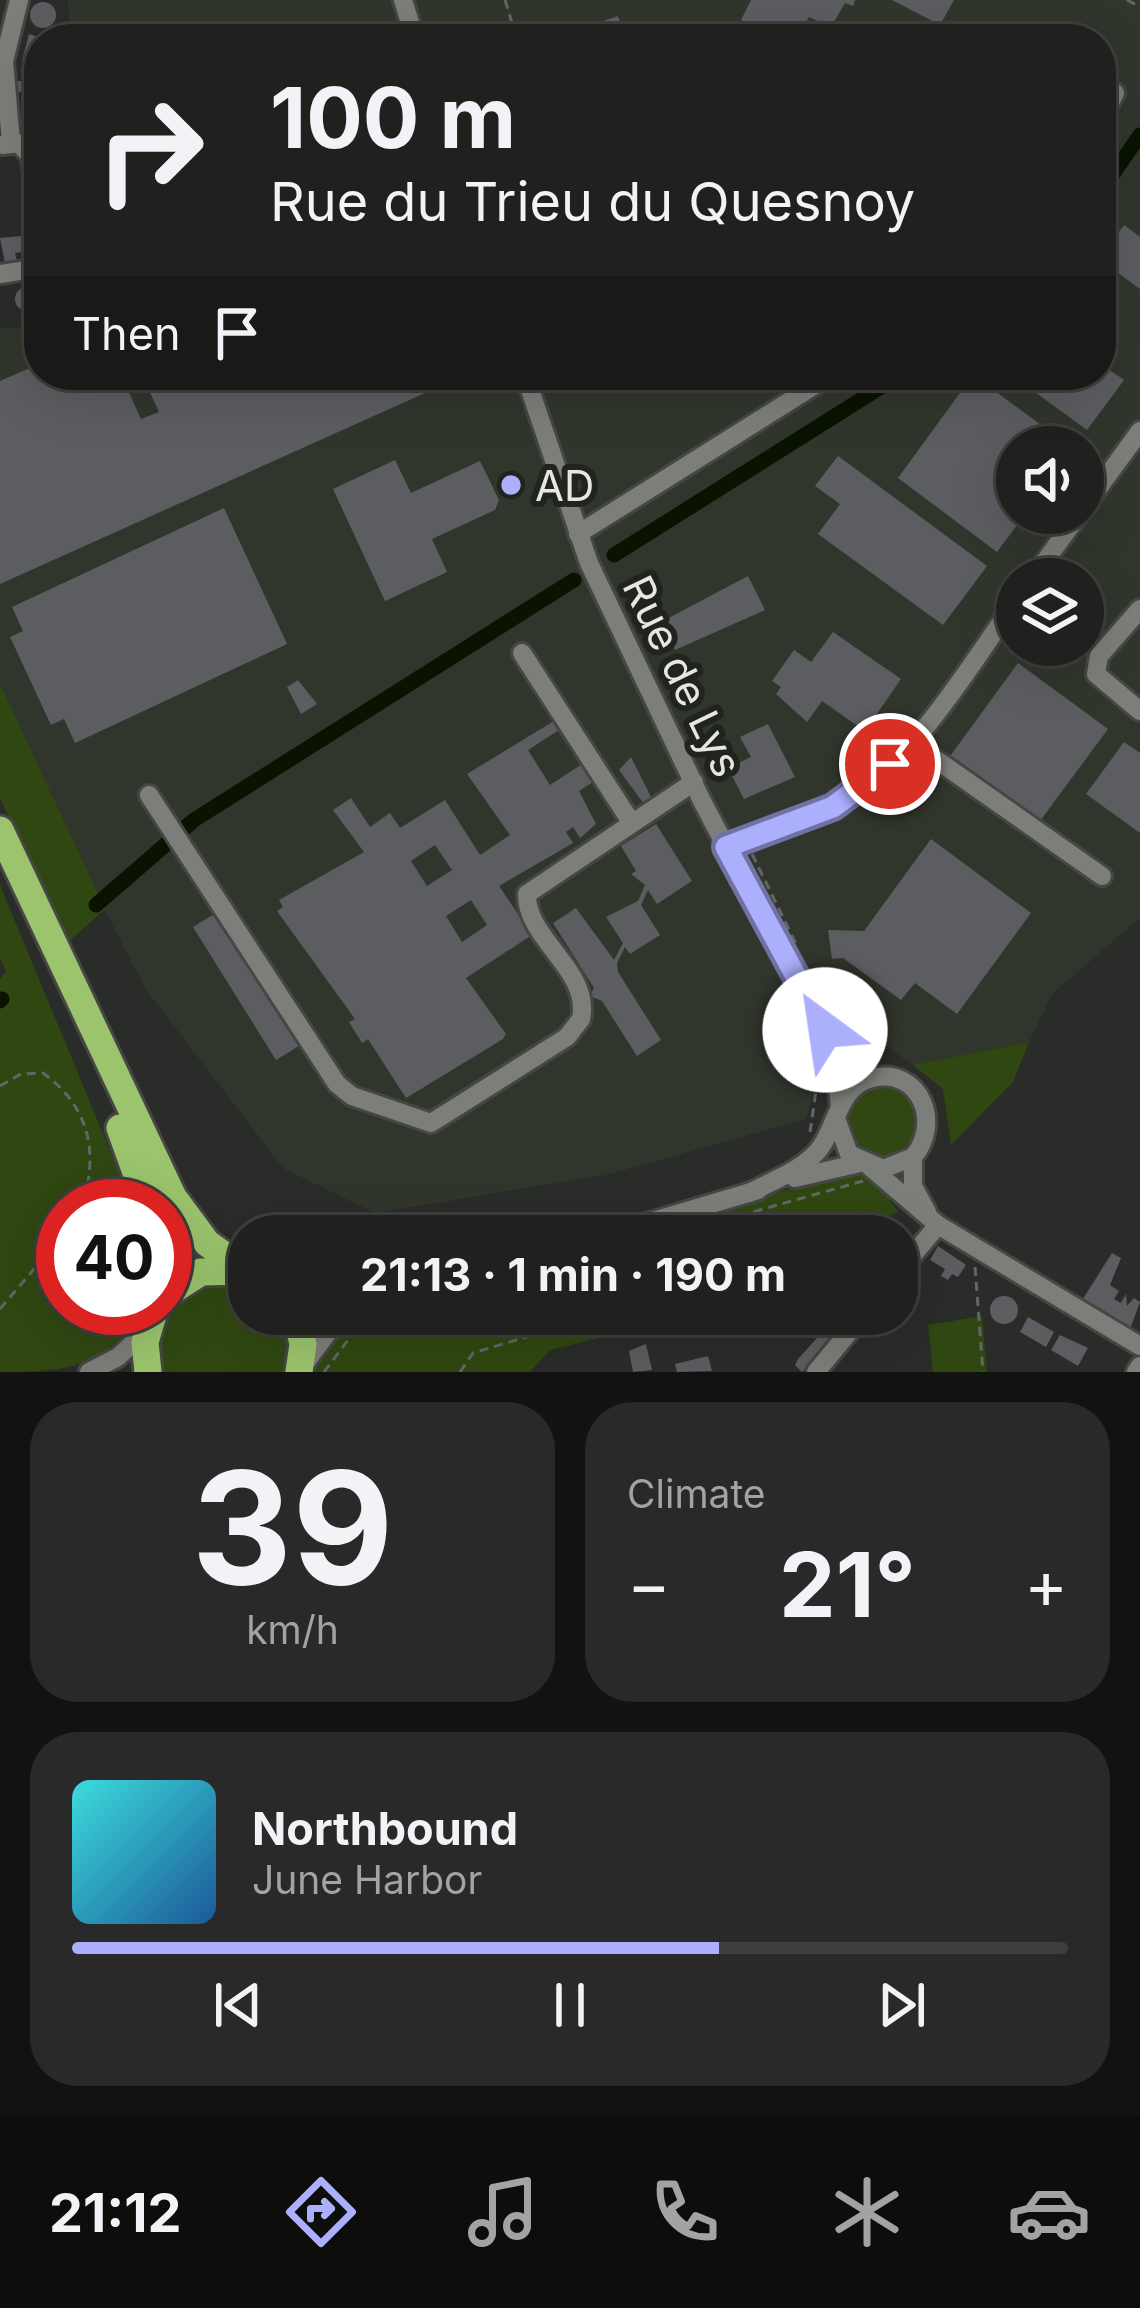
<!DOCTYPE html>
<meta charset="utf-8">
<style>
body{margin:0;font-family:Inter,sans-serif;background:#282928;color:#f1f3f6;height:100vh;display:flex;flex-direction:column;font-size:45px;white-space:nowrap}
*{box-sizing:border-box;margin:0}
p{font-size:39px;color:#a2a3a4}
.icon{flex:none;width:66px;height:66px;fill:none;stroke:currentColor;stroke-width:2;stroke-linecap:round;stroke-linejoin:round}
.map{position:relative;height:1372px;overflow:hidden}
.sheet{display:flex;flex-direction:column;gap:30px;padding:30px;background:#121211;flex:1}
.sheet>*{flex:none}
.top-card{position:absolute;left:24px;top:24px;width:1092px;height:366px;border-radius:48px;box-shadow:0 12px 48px #0002,0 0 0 3px #3d3e3d;background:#20211f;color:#f1f3f6;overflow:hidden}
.buttons{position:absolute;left:996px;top:426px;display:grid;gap:24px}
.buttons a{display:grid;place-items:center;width:108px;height:108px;border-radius:50%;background:#20211f;box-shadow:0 12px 48px #0002,0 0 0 3px #3d3e3d;font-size:60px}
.speed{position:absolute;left:36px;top:1179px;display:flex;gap:24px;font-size:60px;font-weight:700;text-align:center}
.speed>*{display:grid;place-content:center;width:156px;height:156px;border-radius:50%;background:#20211f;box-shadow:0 12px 48px #0002,0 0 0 3px #3d3e3d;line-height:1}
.speed .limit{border:18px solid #d22;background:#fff;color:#111}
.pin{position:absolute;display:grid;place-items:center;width:102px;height:102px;color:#fff;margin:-51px;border:6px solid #fff;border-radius:50%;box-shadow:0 3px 12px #0007}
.me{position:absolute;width:132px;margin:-66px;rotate:329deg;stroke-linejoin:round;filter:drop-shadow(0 0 9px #0008)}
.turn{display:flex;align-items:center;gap:42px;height:252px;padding:0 48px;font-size:54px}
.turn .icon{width:156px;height:156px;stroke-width:2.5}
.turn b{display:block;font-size:84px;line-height:102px}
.then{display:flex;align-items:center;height:114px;padding:0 48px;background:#0003;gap:24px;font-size:45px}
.big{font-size:90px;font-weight:700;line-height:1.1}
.sheet .widget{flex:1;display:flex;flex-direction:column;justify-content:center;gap:18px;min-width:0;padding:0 42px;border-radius:48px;background:#282928}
.sheet .dial{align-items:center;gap:0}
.dial b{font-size:156px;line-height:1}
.song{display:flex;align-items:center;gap:36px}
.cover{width:144px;height:144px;border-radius:18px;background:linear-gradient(135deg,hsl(180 70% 55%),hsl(210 70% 35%))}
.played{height:12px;border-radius:6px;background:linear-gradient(90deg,#acaffb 65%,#3d3e3d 65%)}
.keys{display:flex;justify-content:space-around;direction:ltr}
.heat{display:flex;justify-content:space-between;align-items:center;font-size:66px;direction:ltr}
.sheet .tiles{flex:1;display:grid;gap:30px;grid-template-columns:1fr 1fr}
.widget:last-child{grid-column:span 2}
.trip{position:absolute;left:228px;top:1215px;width:690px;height:120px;border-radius:48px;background:#20211f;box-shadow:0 12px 48px #0002,0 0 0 3px #3d3e3d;font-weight:700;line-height:120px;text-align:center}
.tabs{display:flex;height:192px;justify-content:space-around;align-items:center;background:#0d0d0c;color:#a2a3a4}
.tabs .icon{width:84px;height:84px}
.tabs .active{color:#acaffb}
.tabs b{font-size:54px;color:#f1f3f6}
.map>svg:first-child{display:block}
.built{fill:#31362d;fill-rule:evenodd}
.green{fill:#304711}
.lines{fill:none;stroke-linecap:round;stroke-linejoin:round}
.canal{stroke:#091300;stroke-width:15}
.building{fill:#5c5d61;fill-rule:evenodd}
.minor-casing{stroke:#464744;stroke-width:24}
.highway-casing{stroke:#464744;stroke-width:33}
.path{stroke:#646663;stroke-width:3;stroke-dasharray:9 6;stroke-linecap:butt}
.minor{stroke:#7c7e79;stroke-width:18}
.highway{stroke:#9bc46d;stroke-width:27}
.route-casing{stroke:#7072a3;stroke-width:30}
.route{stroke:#acaffb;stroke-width:21}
.poi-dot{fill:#acaffb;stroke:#21231f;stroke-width:4.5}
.labels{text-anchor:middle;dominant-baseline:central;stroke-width:12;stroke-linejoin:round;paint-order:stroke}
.poi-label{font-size:42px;fill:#e6e7e5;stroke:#21231f;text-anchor:start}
.street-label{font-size:42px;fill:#e6e7e5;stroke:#21231f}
</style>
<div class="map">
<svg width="1140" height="1372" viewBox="0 0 1140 1372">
<rect width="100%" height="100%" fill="#2a2c29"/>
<path class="built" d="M 68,0 L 1140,0 L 1140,918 L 1052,994 L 1029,1042 L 913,1065 L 873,1036 L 818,1081 L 806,1119 L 606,1175 L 375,1213 L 283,1168 L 145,988 L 63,829 L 0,684 L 0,328 L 39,326 L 39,375 L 1101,375 L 1101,39 L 70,39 ZM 1017,447 L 1083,447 L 1083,513 L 1017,513 ZM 1017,579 L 1083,579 L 1083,645 L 1017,645 Z"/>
<g class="green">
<polygon points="0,684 105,909 67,943 0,798"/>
<path d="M 0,885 L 133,1206 L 63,1206 L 63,1308 L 143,1308 C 105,1369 66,1372 0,1372 L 0,979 L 6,972 L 0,957 Z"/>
<polygon points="1029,1042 1013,1082 951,1145 943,1089 913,1065"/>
<circle cx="882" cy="1122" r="34"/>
<polygon points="854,1169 871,1174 898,1212 835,1236 634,1236"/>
<path d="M 209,1284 L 247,1287 L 249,1314 L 280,1314 L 290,1346 L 285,1372 L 164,1372 C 152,1332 171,1298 209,1284 Z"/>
<polygon points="392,1314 698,1314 550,1350 530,1372 312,1372 339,1337"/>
<polygon points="982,1316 987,1372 933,1372 928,1325"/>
</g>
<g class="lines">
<g class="canal">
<polyline points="1101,191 1140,135"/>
<polyline points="614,555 900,375"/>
<polyline points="96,905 194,820 574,580"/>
<polyline points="0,1001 2,999"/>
</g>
</g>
<g class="building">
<polygon points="751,0 855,0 853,6 845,3 831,27 809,17 797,39 763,39 767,33 741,20"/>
<polygon points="892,0 954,0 940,25"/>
<circle cx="43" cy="15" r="13"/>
<polygon points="618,16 626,39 529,39 551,31 553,38"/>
<polygon points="310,25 311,39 241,39 241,31"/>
<polygon points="29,34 39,37 39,65 22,61"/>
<polygon points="39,72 39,96 29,98 28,90 15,93 13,81 27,81 26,73"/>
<polygon points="1124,225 1140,237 1140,289 1107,265 1101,272 1101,257"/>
<polygon points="21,236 23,252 15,253 18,266 6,268 0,238"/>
<circle cx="27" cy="299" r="12"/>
<polygon points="39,364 39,375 107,375 112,387 126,386 141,419 159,412 148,388 177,375 465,375 0,584 0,381"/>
<polygon points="1101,364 1124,380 1087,430 1017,379 1101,375"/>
<polygon points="973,375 1071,447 1017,447 1017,513 1026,513 997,552 898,478"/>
<polygon points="838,456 987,566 943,625 818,534 840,504 815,486"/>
<polygon points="395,460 411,493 480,461 499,500 495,510 432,539 447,572 385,601 333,489"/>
<polygon points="224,508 287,644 75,743 64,719 51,725 10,637 23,631 12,607"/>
<polygon points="748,576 765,610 675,650 661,622"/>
<polygon points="833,632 901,679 865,731 822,701 807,722 776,694 781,687 772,681 794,650 811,662"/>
<polygon points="1018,663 1108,729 1037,825 948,759"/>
<polygon points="298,680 317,704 301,714 287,687"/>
<path d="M 554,721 L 559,730 L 528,750 L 550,785 L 582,764 L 593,782 L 579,791 L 596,824 L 580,838 L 573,827 L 566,832 L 573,843 L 499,886 L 532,935 L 466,978 L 506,1034 L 503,1039 L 406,1098 L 368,1039 L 362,1043 L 349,1022 L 355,1019 L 277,911 L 283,907 L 279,900 L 364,852 L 333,810 L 351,798 L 370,827 L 390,813 L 400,828 L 445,800 L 480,855 L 510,835 L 467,774 ZM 435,845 L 452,870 L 427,886 L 411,861 ZM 471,900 L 487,925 L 462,942 L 446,916 Z"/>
<polygon points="768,724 795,777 744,799 728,768 751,757 740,737"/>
<polygon points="1124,742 1140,753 1140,833 1086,794"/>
<polygon points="631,757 652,799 644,804 619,770"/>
<polygon points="656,824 692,881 657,904 648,890 641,905 660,935 630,954 625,947 617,963 618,972 661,1040 637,1056 602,1001 590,996 594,988 553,923 576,908 614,960 623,943 606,917 638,901 645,885 631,874 636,871 621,846"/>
<polygon points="931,839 1031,913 957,1014 915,983 901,1000 843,958 832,959 828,930 864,931"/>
<polygon points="216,913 299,1046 276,1060 193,927"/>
<polygon points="938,1246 966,1265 958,1277 952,1274 948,1280 941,1276 945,1269 930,1260"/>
<polygon points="1112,1253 1121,1258 1110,1285 1119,1291 1114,1299 1121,1303 1126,1294 1127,1306 1134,1298 1140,1302 1130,1329 1081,1302"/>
<circle cx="1004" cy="1310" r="14"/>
<polygon points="815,1314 858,1314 802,1372 795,1365 798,1359 828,1326"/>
<polygon points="1028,1317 1054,1332 1046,1347 1020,1332"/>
<polygon points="1060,1335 1088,1348 1078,1366 1051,1350"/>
<polygon points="646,1344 652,1370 633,1372 629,1351"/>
<polygon points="708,1356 712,1371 677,1372 675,1364"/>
</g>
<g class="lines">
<defs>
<g id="minor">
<polyline points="403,0 415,39"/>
<polyline points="979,39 1003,34 1012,39"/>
<polyline points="1101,86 1115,93 1101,120"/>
<polyline points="11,142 4,61 19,0"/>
<polyline points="3,145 18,143 31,156 39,230"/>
<polyline points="0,274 39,268"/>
<polyline points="525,375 589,563 701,799 804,996 837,1080 840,1106"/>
<polyline points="1083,509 1140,431"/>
<polyline points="578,534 831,375"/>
<polyline points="1032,579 1080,513"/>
<polyline points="1140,609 1099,656 1096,674 1140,711"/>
<polyline points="522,653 631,822"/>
<polyline points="911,742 1102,876"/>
<path d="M 149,795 L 337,1084 L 352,1096 L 431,1123 L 567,1037 L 581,1019 C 591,969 526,940 527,894 L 694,782"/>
<path d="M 726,846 C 763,832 804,823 840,803 C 917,759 966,670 1017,600"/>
<polyline points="826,1031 854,1067 872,1078"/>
<polyline points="913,1157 913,1186 927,1212"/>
<polyline points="870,1167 938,1225 1140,1346"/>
<polyline points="795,1178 860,1163"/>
<path d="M 749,1193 C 770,1182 795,1173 813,1156 C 838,1133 835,1087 872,1078 C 921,1067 942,1124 913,1157 L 883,1169 L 849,1154 L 837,1121"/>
<polyline points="603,1236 758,1190"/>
<polyline points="897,1274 938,1225"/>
<polyline points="303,1366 329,1331 362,1314"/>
<polyline points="89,1372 118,1357 147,1330"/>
<polyline points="816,1372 864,1314"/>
<polyline points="1136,1372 1140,1366"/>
</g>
<g id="highway">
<polyline points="0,830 173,1197 207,1243 247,1272"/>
<polyline points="120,1128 148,1206"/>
<polyline points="165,1295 201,1272 245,1271"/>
<polyline points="296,1314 303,1344 299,1372"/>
<polyline points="148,1372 145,1342 155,1308"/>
</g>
</defs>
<use href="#minor" class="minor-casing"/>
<use href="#highway" class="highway-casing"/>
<g class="path">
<polyline points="505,0 517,39"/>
<polyline points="1127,0 1140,7"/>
<polyline points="752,854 798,948"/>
<polyline points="821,994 834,1017"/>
<path d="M 0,1086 L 21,1074 L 43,1073 C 90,1107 99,1153 82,1206"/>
<polyline points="810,1132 818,1077"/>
<polyline points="667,1236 863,1181"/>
<polyline points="975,1267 983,1372"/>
<polyline points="0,1309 63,1235"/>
<polyline points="368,1330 417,1314"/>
<polyline points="324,1372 348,1340"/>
<polyline points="460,1372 473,1353 603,1314"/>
</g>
<use href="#minor" class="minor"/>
<use href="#highway" class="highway"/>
</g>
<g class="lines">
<defs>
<polyline id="route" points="825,1030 726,847 833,807 890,764"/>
</defs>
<use href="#route" class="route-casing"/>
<use href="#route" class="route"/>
</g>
<circle class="poi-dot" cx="511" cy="485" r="12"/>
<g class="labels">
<g class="poi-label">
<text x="535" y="485">AD</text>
</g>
<g class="street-label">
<text transform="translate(683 676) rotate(64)">Rue de Lys</text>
</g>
</g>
</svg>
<div class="buttons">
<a><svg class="icon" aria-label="sound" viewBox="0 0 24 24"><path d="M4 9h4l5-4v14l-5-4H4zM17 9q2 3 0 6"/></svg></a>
<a><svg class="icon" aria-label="layers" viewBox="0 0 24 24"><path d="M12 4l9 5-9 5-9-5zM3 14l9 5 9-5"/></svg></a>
</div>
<div class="speed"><div class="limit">40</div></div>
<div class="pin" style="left:890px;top:764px;background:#d93025"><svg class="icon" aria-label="arrive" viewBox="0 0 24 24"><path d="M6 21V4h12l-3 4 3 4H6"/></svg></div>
<svg class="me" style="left:825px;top:1030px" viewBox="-20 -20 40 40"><circle r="19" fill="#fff"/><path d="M0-13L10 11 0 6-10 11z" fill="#acaffb"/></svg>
<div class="trip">21:13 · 1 min · 190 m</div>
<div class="top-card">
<div class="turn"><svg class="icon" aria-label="right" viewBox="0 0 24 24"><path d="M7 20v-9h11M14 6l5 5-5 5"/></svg><div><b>100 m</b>Rue du Trieu du Quesnoy</div></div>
<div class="then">Then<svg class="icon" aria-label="arrive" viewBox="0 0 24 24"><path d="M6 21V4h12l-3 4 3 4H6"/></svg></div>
</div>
</div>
<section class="sheet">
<div class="tiles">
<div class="widget dial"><b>39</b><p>km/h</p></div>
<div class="widget"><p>Climate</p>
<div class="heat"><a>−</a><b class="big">21°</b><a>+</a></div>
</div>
<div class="widget">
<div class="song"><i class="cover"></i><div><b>Northbound</b><p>June Harbor</p></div></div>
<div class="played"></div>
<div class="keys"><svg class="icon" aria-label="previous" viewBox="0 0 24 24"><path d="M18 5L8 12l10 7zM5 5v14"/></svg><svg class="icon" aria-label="pause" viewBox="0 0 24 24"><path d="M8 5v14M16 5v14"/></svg><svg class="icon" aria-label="next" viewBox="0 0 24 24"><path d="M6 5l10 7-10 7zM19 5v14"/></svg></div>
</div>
</div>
</section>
<nav class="tabs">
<b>21:12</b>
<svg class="icon active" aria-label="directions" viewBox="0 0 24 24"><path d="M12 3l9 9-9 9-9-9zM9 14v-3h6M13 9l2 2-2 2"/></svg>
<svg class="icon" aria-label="music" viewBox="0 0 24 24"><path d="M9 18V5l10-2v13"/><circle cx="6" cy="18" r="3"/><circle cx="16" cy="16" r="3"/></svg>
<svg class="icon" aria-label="phone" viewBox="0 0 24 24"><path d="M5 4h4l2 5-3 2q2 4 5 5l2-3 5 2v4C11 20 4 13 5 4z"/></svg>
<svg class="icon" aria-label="climate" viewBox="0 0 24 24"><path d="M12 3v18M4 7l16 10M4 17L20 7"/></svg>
<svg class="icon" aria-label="car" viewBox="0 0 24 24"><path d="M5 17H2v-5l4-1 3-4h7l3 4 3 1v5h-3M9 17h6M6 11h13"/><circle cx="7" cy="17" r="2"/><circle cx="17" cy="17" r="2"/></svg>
</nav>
